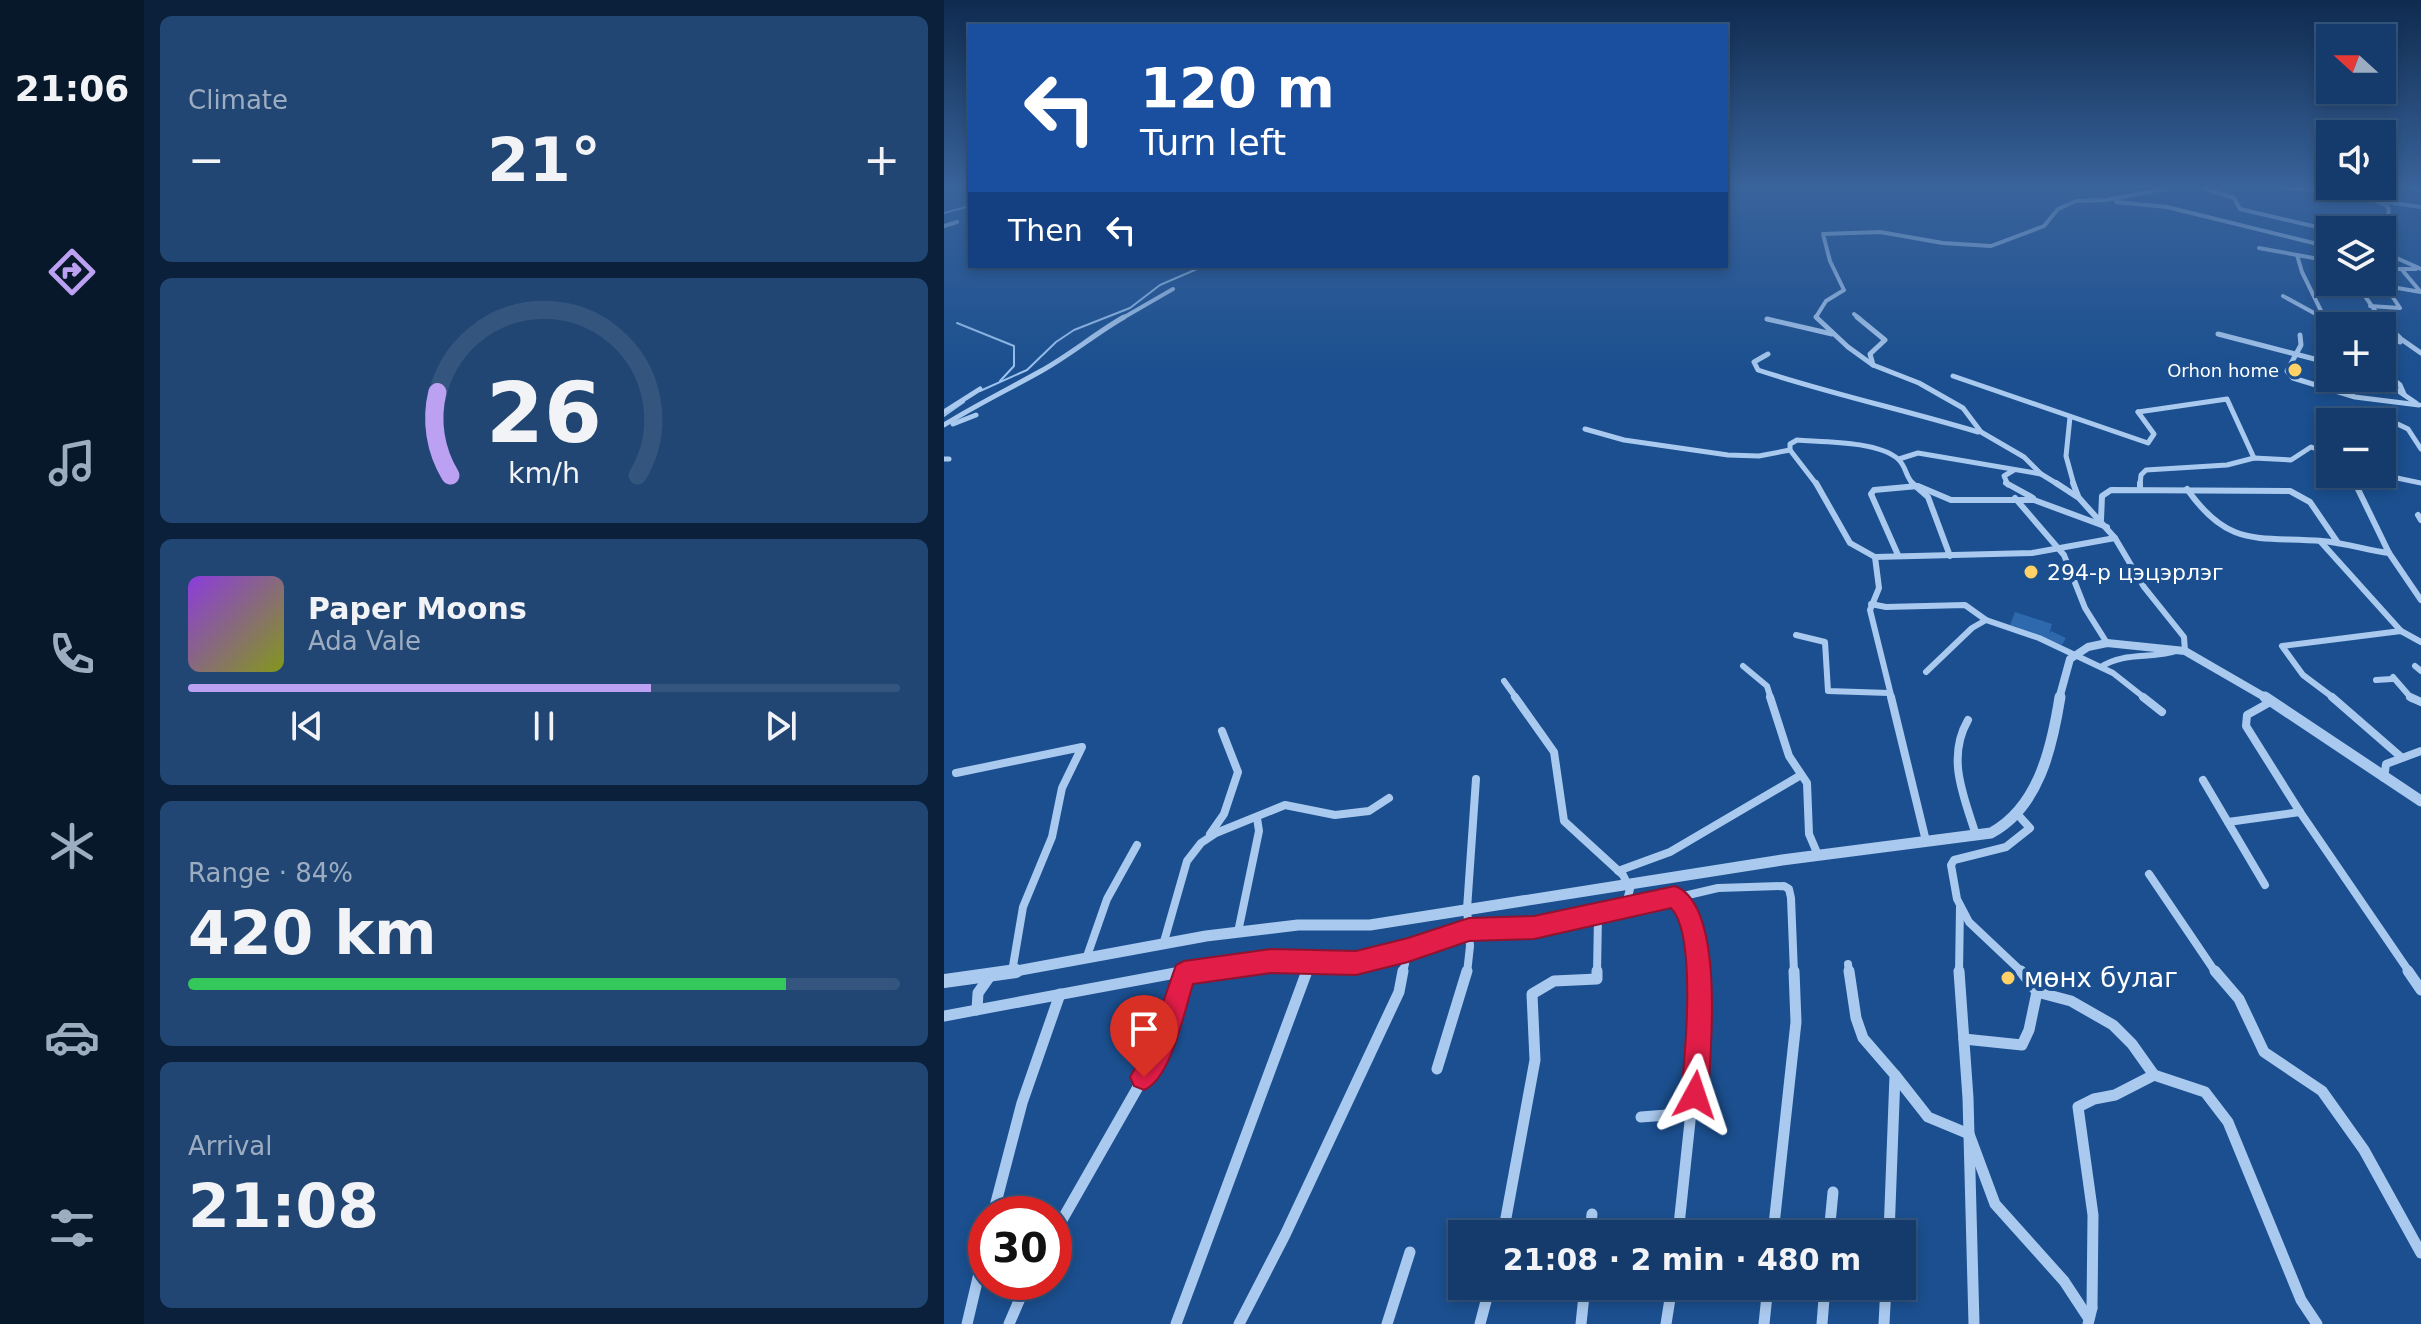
<!DOCTYPE html>
<meta charset="utf-8">
<style>
body{margin:0;font-family:"DejaVu Sans",sans-serif;background:#214673;color:#f1f3f6;height:100vh;display:flex;flex-direction:column;font-size:30px;white-space:nowrap}
*{box-sizing:border-box;margin:0}
p{font-size:26px;color:#9dadc1}
.icon{flex:none;width:44px;height:44px;fill:none;stroke:currentColor;stroke-width:2;stroke-linecap:round;stroke-linejoin:round}
.map{position:relative;flex:1;overflow:hidden}
.drawer{display:flex;flex-direction:column;gap:16px;padding:16px;background:#0b203b;width:800px}
.drawer>*{flex:none}
.guide{position:absolute;left:24px;top:24px;width:760px;height:244px;border-radius:0px;box-shadow:0 4px 12px #0003,0 0 0 2px #33557e;background:#1a4fa0;color:#fff;overflow:hidden}
.needle{width:52px;rotate:291deg}
.controls{position:absolute;left:1372px;top:24px;display:grid;gap:16px}
.controls a{display:grid;place-items:center;width:80px;height:80px;border-radius:0px;background:#143b6b;box-shadow:0 4px 12px #0003,0 0 0 2px #33557e;font-size:40px}
.speed{position:absolute;left:24px;top:1196px;display:flex;gap:16px;font-size:40px;font-weight:700;text-align:center}
.speed>*{display:grid;place-content:center;width:104px;height:104px;border-radius:50%;background:#143b6b;box-shadow:0 4px 12px #0003,0 0 0 2px #33557e;line-height:1}
.speed .limit{border:12px solid #d22;background:#fff;color:#111}
.pin{position:absolute;display:grid;place-items:center;width:68px;height:68px;color:#fff;margin:-82px -34px;border-radius:50% 50% 50% 0;rotate:-45deg;box-shadow:0 0 8px #0007}
.pin .icon{rotate:45deg}
.me{position:absolute;width:88px;margin:-44px;rotate:5deg;stroke-linejoin:round;filter:drop-shadow(0 0 6px #0008)}
.turn{display:flex;align-items:center;gap:28px;height:168px;padding:0 40px;font-size:36px}
.turn .icon{width:104px;height:104px;stroke-width:2.5}
.turn b{display:block;font-size:56px;line-height:68px}
.then{display:flex;align-items:center;height:76px;padding:0 40px;background:#0003;gap:16px;font-size:30px}
.big{font-size:60px;font-weight:700;line-height:1.1}
.drawer .tile{flex:1;display:flex;flex-direction:column;justify-content:center;gap:12px;min-width:0;padding:0 28px;border-radius:12px;background:#214673}
.drawer .dial{align-items:center;gap:0}
.dial svg{height:208px;overflow:visible;fill:none;stroke:#33557e;stroke-width:7;stroke-linecap:round;text-anchor:middle}
.dial text{fill:#f1f3f6;stroke:none}
.song{display:flex;align-items:center;gap:24px}
.cover{width:96px;height:96px;border-radius:12px;background:linear-gradient(135deg,hsl(270 70% 55%),hsl(70 70% 35%))}
.played{height:8px;border-radius:4px;background:linear-gradient(90deg,#bca0f2 65%,#33557e 65%)}
.keys{display:flex;justify-content:space-around;direction:ltr}
.heat{display:flex;justify-content:space-between;align-items:center;font-size:44px;direction:ltr}
.charge{height:12px;border-radius:6px;background:linear-gradient(90deg,#34c759 84%,#33557e 0)}
.trip{position:absolute;left:504px;top:1220px;width:468px;height:80px;border-radius:0px;background:#143b6b;box-shadow:0 4px 12px #0003,0 0 0 2px #33557e;font-weight:700;line-height:80px;text-align:center}
main{display:flex;flex:1;min-height:0}
.dock{display:flex;flex-direction:column;width:144px;justify-content:space-around;align-items:center;background:#08182b;color:#9dadc1}
.dock .icon{width:56px;height:56px}
.dock .selected{color:#bca0f2}
.dock b{font-size:36px;color:#f1f3f6}
.map>svg:first-child{display:block}
.green{fill:#2e69ad}
.lines{fill:none;stroke-linecap:round;stroke-linejoin:round}
.stream{stroke:#9cc4f0;stroke-width:2}
.minor-far4{stroke:#a9c9ee;stroke-width:4}
.minor-far3{stroke:#a9c9ee;stroke-width:5}
.minor-far2{stroke:#a9c9ee;stroke-width:6}
.minor-far1{stroke:#a9c9ee;stroke-width:8}
.minor{stroke:#a9c9ee;stroke-width:11}
.tertiary-far2{stroke:#a9c9ee;stroke-width:8}
.tertiary-far1{stroke:#a9c9ee;stroke-width:11}
.tertiary{stroke:#a9c9ee;stroke-width:14}
.minor-bridge{stroke:#a9c9ee;stroke-width:11}
.route{fill:#e11d48;stroke:#92132f;stroke-width:2}
.poi-dot{fill:#ffd166;stroke:#1b4f8f;stroke-width:3}
.labels{text-anchor:middle;dominant-baseline:central;stroke-width:8;stroke-linejoin:round;paint-order:stroke}
.far-poi-label{font-size:18px;fill:#fff;stroke:#1b4f8f;text-anchor:end}
.poi-label{font-size:22px;fill:#fff;stroke:#1b4f8f;text-anchor:start}
.near-poi-label{font-size:26px;fill:#fff;stroke:#1b4f8f;text-anchor:start}
</style>
<main>
<nav class="dock">
<b>21:06</b>
<svg class="icon selected" aria-label="directions" viewBox="0 0 24 24"><path d="M12 3l9 9-9 9-9-9zM9 14v-3h6M13 9l2 2-2 2"/></svg>
<svg class="icon" aria-label="music" viewBox="0 0 24 24"><path d="M9 18V5l10-2v13"/><circle cx="6" cy="18" r="3"/><circle cx="16" cy="16" r="3"/></svg>
<svg class="icon" aria-label="phone" viewBox="0 0 24 24"><path d="M5 4h4l2 5-3 2q2 4 5 5l2-3 5 2v4C11 20 4 13 5 4z"/></svg>
<svg class="icon" aria-label="climate" viewBox="0 0 24 24"><path d="M12 3v18M4 7l16 10M4 17L20 7"/></svg>
<svg class="icon" aria-label="car" viewBox="0 0 24 24"><path d="M5 17H2v-5l4-1 3-4h7l3 4 3 1v5h-3M9 17h6M6 11h13"/><circle cx="7" cy="17" r="2"/><circle cx="17" cy="17" r="2"/></svg>
<svg class="icon" aria-label="filters" viewBox="0 0 24 24"><path d="M4 7h16M4 17h16"/><circle cx="9" cy="7" r="2"/><circle cx="15" cy="17" r="2"/></svg>
</nav>
<section class="drawer">
<div class="tile"><p>Climate</p>
<div class="heat"><a>−</a><b class="big">21°</b><a>+</a></div>
</div>
<div class="tile dial"><svg viewBox="0 0 100 80">
<path d="M14 69A42 42 0 1 1 86 69"/>
<path d="M14 69A42 42 0 0 1 9 37" stroke="#bca0f2"/>
<text x="50" y="56" font-size="32" font-weight="700">26</text>
<text x="50" y="72" font-size="11">km/h</text>
</svg></div>
<div class="tile">
<div class="song"><i class="cover"></i><div><b>Paper Moons</b><p>Ada Vale</p></div></div>
<div class="played"></div>
<div class="keys"><svg class="icon" aria-label="previous" viewBox="0 0 24 24"><path d="M18 5L8 12l10 7zM5 5v14"/></svg><svg class="icon" aria-label="pause" viewBox="0 0 24 24"><path d="M8 5v14M16 5v14"/></svg><svg class="icon" aria-label="next" viewBox="0 0 24 24"><path d="M6 5l10 7-10 7zM19 5v14"/></svg></div>
</div>
<div class="tile"><p>Range · 84%</p><b class="big">420 km</b><div class="charge"></div></div>
<div class="tile"><p>Arrival</p><b class="big">21:08</b></div>
</section>
<div class="map">
<svg width="1477" height="1324" viewBox="0 0 1477 1324">
<rect width="100%" height="100%" fill="#1b4f8f"/>
<polygon class="green" points="1071,612 1108,624 1105,634 1107,631 1122,638 1118,645 1066,625"/>
<g class="lines">
<g class="stream">
<polyline points="0,213 26,206"/>
<polyline points="13,323 70,346 70,366 56,381"/>
<polyline points="36,391 83,370 112,342 130,330 186,308 216,285 260,266"/>
<polyline points="0,416 20,402"/>
</g>
<g class="minor-far4">
<polyline points="1259,188 1290,198 1296,209 1386,230"/>
<polyline points="1337,188 1407,192"/>
<polyline points="1405,188 1443,206 1445,210 1438,241"/>
<polyline points="1468,188 1477,190"/>
<polyline points="1436,201 1477,207"/>
<polyline points="1172,202 1223,207 1386,247"/>
<polyline points="0,226 13,222"/>
<polyline points="1438,245 1448,256 1477,269"/>
<polyline points="1315,248 1386,261"/>
<polyline points="1353,255 1358,272 1381,319"/>
<polyline points="1438,269 1472,269"/>
<polyline points="1459,271 1475,290"/>
<polyline points="1411,282 1437,319"/>
<polyline points="1442,286 1477,292"/>
<polyline points="1339,296 1381,319"/>
<polyline points="1426,306 1456,308 1438,281"/>
<polyline points="910,314 916,319"/>
<polyline points="177,319 229,289"/>
<polyline points="874,319 872,317 882,301 900,290 886,261 879,234 936,232 999,243 1047,246 1100,226 1114,209 1132,201 1162,200 1225,188"/>
</g>
<g class="minor-far3">
<polyline points="872,317 904,347 929,365"/>
<polyline points="913,317 941,340 926,354 929,365 975,383 1019,408 1037,432 1080,457 1097,474 1115,485"/>
<polyline points="1377,317 1401,326"/>
<polyline points="1435,317 1457,339 1477,353"/>
<polyline points="823,319 888,334"/>
<polyline points="1274,334 1386,363"/>
<polyline points="1356,335 1357,345 1343,371 1349,378 1411,397 1475,405"/>
<polyline points="1438,335 1456,342"/>
<path d="M 824,354 L 810,362 L 814,370 C 887,394 961,410 1034,432"/>
<polyline points="1438,370 1456,385 1460,394"/>
<polyline points="1009,376 1204,443 1210,434 1194,412"/>
<polyline points="1425,378 1450,388 1472,403"/>
<polyline points="0,412 36,389"/>
<polyline points="1194,412 1283,399 1310,458"/>
<polyline points="1126,417 1122,456 1130,485"/>
<polyline points="1441,418 1464,429 1477,449"/>
<polyline points="9,424 32,415"/>
<path d="M 0,425 C 32,405 65,389 97,371 C 126,355 152,333 180,317"/>
<path d="M 641,429 L 680,440 L 784,455 L 815,456 L 846,450 L 846,444 L 853,440 C 879,442 934,441 954,459 C 963,467 961,477 970,485"/>
<polyline points="846,450 873,485"/>
<polyline points="0,459 5,459"/>
<polyline points="955,459 974,453 1097,474"/>
<polyline points="1406,474 1412,485"/>
<polyline points="1434,474 1477,483"/>
<polyline points="1064,485 1060,476 1070,470"/>
<polyline points="1196,485 1197,475 1202,470 1283,465 1310,458 1347,460 1367,447 1386,454"/>
</g>
<g class="minor-far2">
<polyline points="872,483 906,543 931,557 935,588 926,610 948,699"/>
<polyline points="968,483 984,497 1006,556"/>
<polyline points="1062,483 1089,498"/>
<polyline points="1112,483 1135,498 1171,538 1200,587 1240,637 1241,651"/>
<polyline points="1129,483 1134,496"/>
<polyline points="1411,483 1445,553 1477,600"/>
<polyline points="1196,488 1196,483"/>
<path d="M 1243,489 C 1285,549 1314,536 1378,541 C 1401,543 1423,550 1445,553"/>
<polyline points="1071,498 1120,555 1141,608 1163,643"/>
<polyline points="1474,515 1477,520"/>
<polyline points="1157,520 1158,496 1167,490 1346,491 1366,502 1394,543"/>
<polyline points="1376,541 1457,631"/>
<polyline points="954,555 927,494 930,490 974,486 1007,500 1090,500 1163,527"/>
<polyline points="931,557 1088,553 1171,538"/>
<polyline points="927,604 942,607 1021,605 1042,620 1095,638 1169,673 1202,699"/>
<polyline points="852,635 881,642 884,691 945,693"/>
<polyline points="799,666 823,686 827,699"/>
<polyline points="1471,666 1477,671"/>
<path d="M 1157,667 C 1181,651 1209,660 1235,650"/>
<polyline points="982,672 1028,628 1042,620"/>
<polyline points="1449,677 1468,699"/>
<polyline points="1432,680 1448,679"/>
<polyline points="560,681 573,699"/>
<polyline points="1391,699 1359,675 1338,646 1457,631 1477,642"/>
</g>
<g class="minor-far1">
<polyline points="571,697 610,752 620,821 679,875 686,889 681,907"/>
<polyline points="826,697 845,756 863,783 865,834 874,855"/>
<polyline points="947,697 982,841"/>
<polyline points="1199,697 1218,712"/>
<polyline points="1388,697 1457,757"/>
<polyline points="1466,697 1477,702"/>
<polyline points="1328,701 1303,715 1302,726 1356,812 1466,973"/>
<path d="M 1024,720 C 1002,758 1020,797 1032,835"/>
<polyline points="12,773 138,747 118,788 108,837 79,907 68,972"/>
<polyline points="1440,778 1442,764 1477,751"/>
<polyline points="1259,780 1321,885"/>
<polyline points="1075,816 1086,828 1062,847 1010,860 1007,865 1013,899 1025,922 1079,973"/>
<polyline points="1284,822 1356,812"/>
<polyline points="266,834 280,814 294,772 278,731"/>
<polyline points="674,871 726,852 857,775"/>
<polyline points="1205,874 1272,973"/>
<polyline points="731,896 744,908 753,973"/>
<polyline points="294,932 315,831 313,818"/>
<polyline points="219,945 243,861 257,843 272,833 341,805 391,815 425,811 445,798"/>
<polyline points="142,959 163,899 193,845"/>
<polyline points="904,964 905,973"/>
<polyline points="226,973 327,961 412,963 525,930 590,927 654,916"/>
<polyline points="362,973 366,962"/>
<polyline points="459,973 464,950"/>
<polyline points="523,973 526,946 523,909 532,779"/>
<polyline points="653,973 654,916 774,888 840,886 845,889 847,898 850,973"/>
<polyline points="1015,973 1016,907"/>
</g>
<g class="minor">
<polyline points="905,971 912,1018 919,1038 951,1075 945,1234"/>
<polyline points="1015,971 1024,1098 1030,1324"/>
<polyline points="1077,971 1093,992 1127,1001 1169,1025 1188,1044 1210,1075 1261,1092 1284,1122 1357,1300 1373,1324"/>
<polyline points="1271,971 1295,999 1320,1052 1378,1091 1420,1150 1477,1253"/>
<polyline points="1464,971 1477,990"/>
<polyline points="33,1010 34,993 46,976"/>
<polyline points="0,1016 242,971"/>
<polyline points="1020,1039 1078,1045 1085,1030 1093,992"/>
<polyline points="493,1069 523,971"/>
<polyline points="951,1075 984,1117 1025,1134 1051,1204 1120,1281 1145,1319"/>
<polyline points="697,1117 749,1113"/>
<polyline points="49,1214 78,1103 116,994"/>
<polyline points="110,1234 214,1052 240,973"/>
<polyline points="559,1234 591,1060 588,994 610,981 653,979 653,971"/>
<polyline points="646,1234 648,1214"/>
<polyline points="734,1234 757,1018 753,971"/>
<polyline points="829,1234 852,1022 850,971"/>
<polyline points="885,1234 889,1192"/>
<polyline points="1148,1308 1149,1215 1134,1107 1150,1099 1171,1095 1210,1075"/>
<polyline points="23,1324 42,1244"/>
<polyline points="65,1324 83,1282"/>
<polyline points="232,1324 363,971"/>
<polyline points="295,1324 341,1235 455,992 459,971"/>
<polyline points="443,1324 466,1252"/>
<polyline points="536,1324 546,1286"/>
<polyline points="637,1324 641,1286"/>
<polyline points="722,1324 728,1286"/>
<polyline points="820,1324 824,1286"/>
<polyline points="878,1324 881,1286"/>
<polyline points="940,1324 942,1286"/>
</g>
<polyline class="tertiary-far2" points="1115,699 1126,659 1144,647 1163,643 1241,651 1324,699"/>
<g class="tertiary-far1">
<polyline points="1321,697 1477,801"/>
<path d="M 61,973 L 262,936 L 354,925 L 426,925 L 838,860 L 1047,833 C 1095,807 1108,747 1116,697"/>
</g>
<polyline class="tertiary" points="0,981 72,971"/>
<polyline class="minor-bridge" points="1144,1324 1148,1308"/>
</g>
<linearGradient id="sky" x2="0" y2="1"><stop stop-color="#0f2b4f"/><stop offset="0.5" stop-color="#39639b"/><stop offset="1" stop-color="#39639b" stop-opacity="0"/></linearGradient>
<rect width="1477" height="373" fill="url(#sky)"/>
<path class="route" d="M 731,886 C 781,905 767,1049 764,1095 L 760,1104 L 751,1108 L 741,1104 L 737,1095 C 741,1057 753,934 727,908 L 590,939 L 525,941 L 464,962 L 412,975 L 327,973 L 249,984 C 240,1012 227,1079 200,1090 L 190,1086 L 186,1077 L 204,1046 L 232,965 L 240,961 L 327,949 L 412,951 L 464,938 L 525,918 L 590,916 Z"/>
<g class="poi-dot">
<circle cx="1351" cy="370" r="8"/>
<circle cx="1087" cy="572" r="8"/>
<circle cx="1064" cy="978" r="8"/>
</g>
<g class="labels">
<g class="far-poi-label">
<text x="1335" y="370">Orhon home</text>
</g>
<g class="poi-label">
<text x="1103" y="572">294-р цэцэрлэг</text>
</g>
<g class="near-poi-label">
<text x="1080" y="978">мөнх булаг</text>
</g>
</g>
</svg>
<div class="controls">
<a><svg class="needle" viewBox="-14 -14 28 28"><path d="M0-13l5 13h-10z" fill="#e53935"/><path d="M0 13l5-13h-10z" fill="#9dadc1"/></svg></a>
<a><svg class="icon" aria-label="sound" viewBox="0 0 24 24"><path d="M4 9h4l5-4v14l-5-4H4zM17 9q2 3 0 6"/></svg></a>
<a><svg class="icon" aria-label="layers" viewBox="0 0 24 24"><path d="M12 4l9 5-9 5-9-5zM3 14l9 5 9-5"/></svg></a>
<a>+</a>
<a>−</a>
</div>
<div class="speed"><div class="limit">30</div></div>
<div class="pin" style="left:200px;top:1077px;background:#d93025"><svg class="icon" aria-label="arrive" viewBox="0 0 24 24"><path d="M6 21V4h12l-3 4 3 4H6"/></svg></div>
<svg class="me" style="left:751px;top:1095px" viewBox="-20 -20 40 40"><path d="M0-17L14 15 0 8-14 15z" fill="#e11d48" stroke="#fff" stroke-width="4"/></svg>
<div class="trip">21:08 · 2 min · 480 m</div>
<div class="guide">
<div class="turn"><svg class="icon" aria-label="left" viewBox="0 0 24 24"><path d="M17 20v-9H6M10 6l-5 5 5 5"/></svg><div><b>120 m</b>Turn left</div></div>
<div class="then">Then<svg class="icon" aria-label="left" viewBox="0 0 24 24"><path d="M17 20v-9H6M10 6l-5 5 5 5"/></svg></div>
</div>
</div>
</main>
